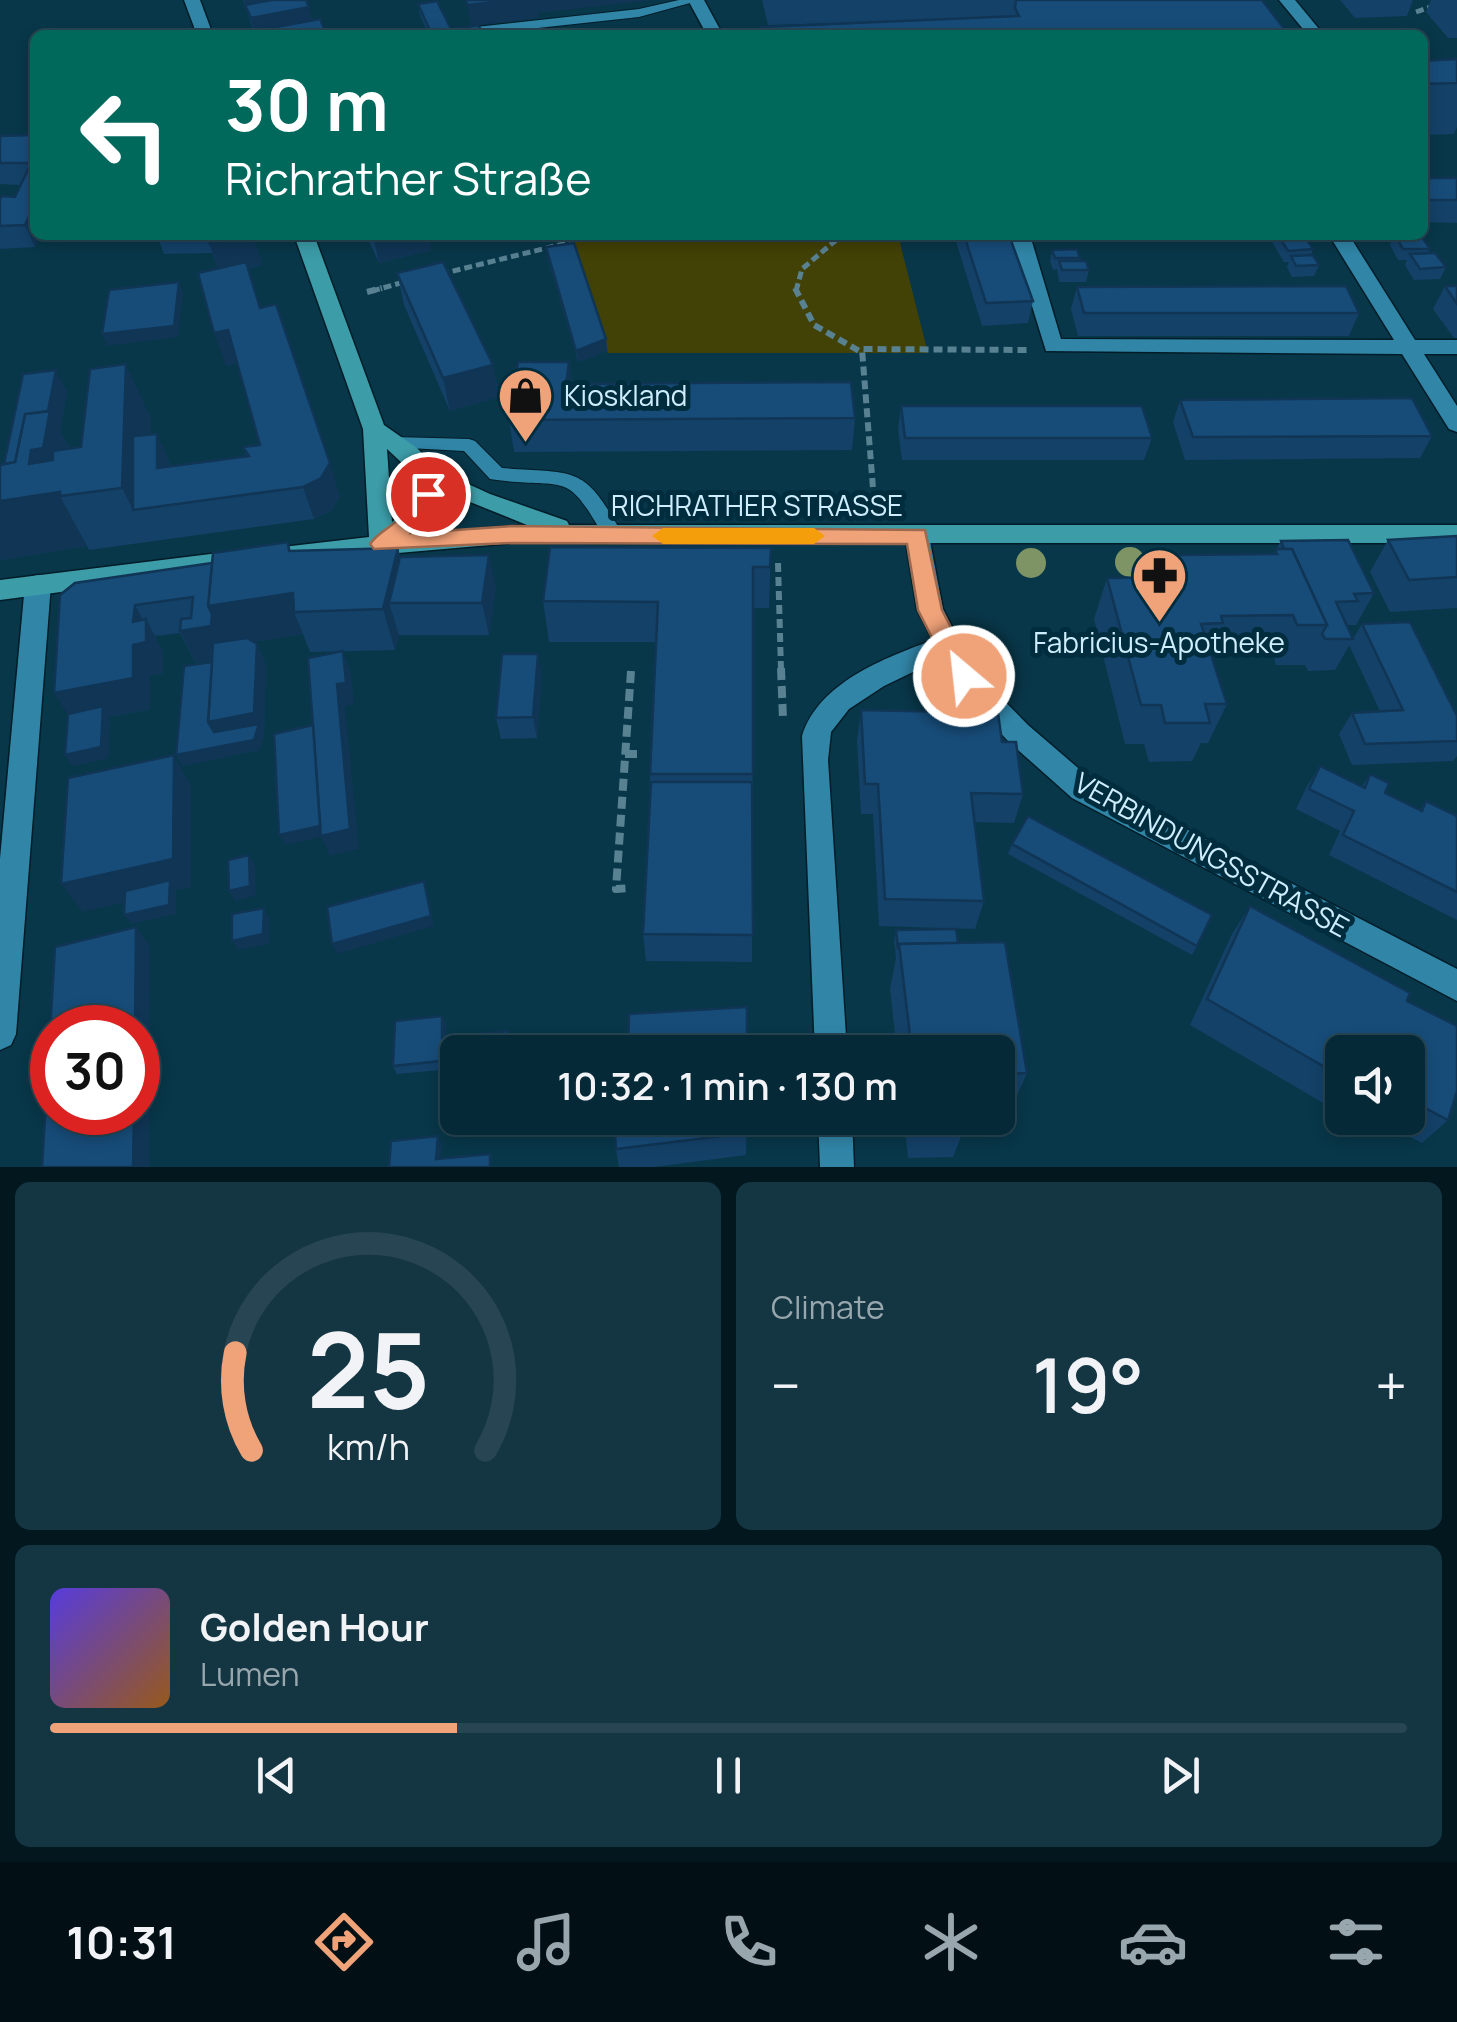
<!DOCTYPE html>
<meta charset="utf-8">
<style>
body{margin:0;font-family:Manrope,sans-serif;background:#143542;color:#f1f3f6;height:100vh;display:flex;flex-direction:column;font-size:38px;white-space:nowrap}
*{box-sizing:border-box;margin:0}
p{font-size:32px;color:#98a6ad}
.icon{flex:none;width:55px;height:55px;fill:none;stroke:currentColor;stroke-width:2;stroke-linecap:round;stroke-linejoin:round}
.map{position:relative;height:1167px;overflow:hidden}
.sheet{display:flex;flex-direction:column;gap:15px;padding:15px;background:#03171e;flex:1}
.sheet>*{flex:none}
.guide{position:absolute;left:30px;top:30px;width:1398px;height:210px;border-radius:15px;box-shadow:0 5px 15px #0003,0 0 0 2px #274552;background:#00695c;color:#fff;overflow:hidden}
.tools{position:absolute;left:1325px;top:1035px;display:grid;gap:20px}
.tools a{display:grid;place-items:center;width:100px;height:100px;border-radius:15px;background:#062937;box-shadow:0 5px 15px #0003,0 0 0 2px #274552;font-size:50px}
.speed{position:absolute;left:30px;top:1005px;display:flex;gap:20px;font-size:50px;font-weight:700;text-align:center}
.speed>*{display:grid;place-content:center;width:130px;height:130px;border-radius:50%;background:#062937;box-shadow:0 5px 15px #0003,0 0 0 2px #274552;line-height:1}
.speed .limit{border:15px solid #d22;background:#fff;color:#111}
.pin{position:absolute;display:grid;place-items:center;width:85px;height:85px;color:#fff;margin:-42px;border:5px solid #fff;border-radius:50%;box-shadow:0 2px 10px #0007}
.me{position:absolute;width:110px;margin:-55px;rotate:332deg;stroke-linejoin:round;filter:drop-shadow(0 0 8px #0008)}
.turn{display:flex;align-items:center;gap:35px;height:210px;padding:0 30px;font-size:45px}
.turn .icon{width:130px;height:130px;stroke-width:2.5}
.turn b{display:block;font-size:70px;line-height:85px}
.big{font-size:75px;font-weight:600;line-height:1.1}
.sheet .card{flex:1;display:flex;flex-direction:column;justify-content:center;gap:15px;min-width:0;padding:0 35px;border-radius:15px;background:#143542}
.sheet .dial{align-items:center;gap:0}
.dial svg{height:260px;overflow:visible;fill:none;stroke:#274552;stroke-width:7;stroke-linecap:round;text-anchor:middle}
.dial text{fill:#f1f3f6;stroke:none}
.song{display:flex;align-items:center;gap:30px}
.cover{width:120px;height:120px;border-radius:15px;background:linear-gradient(135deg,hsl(250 70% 55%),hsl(30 70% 35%))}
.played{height:10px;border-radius:5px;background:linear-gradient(90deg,#f0a279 30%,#274552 30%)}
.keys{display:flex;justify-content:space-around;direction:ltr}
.heat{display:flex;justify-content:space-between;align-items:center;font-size:55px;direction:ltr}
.sheet .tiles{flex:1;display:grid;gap:15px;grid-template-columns:1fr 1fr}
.card:last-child{grid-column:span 2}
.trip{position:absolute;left:440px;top:1035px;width:575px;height:100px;border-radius:15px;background:#062937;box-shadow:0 5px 15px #0003,0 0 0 2px #274552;font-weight:600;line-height:100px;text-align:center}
.tabs{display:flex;height:160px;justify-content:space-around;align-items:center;background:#021016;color:#98a6ad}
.tabs .icon{width:70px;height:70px}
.tabs .current{color:#f0a279}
.tabs b{font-size:45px;color:#f1f3f6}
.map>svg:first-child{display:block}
.green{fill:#424106}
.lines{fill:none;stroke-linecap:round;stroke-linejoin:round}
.service-casing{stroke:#031d28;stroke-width:2}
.minor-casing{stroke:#031d28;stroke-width:3}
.secondary-casing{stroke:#031d28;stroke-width:3}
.path-far2{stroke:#588192;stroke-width:5;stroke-dasharray:8 4;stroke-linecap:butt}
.path-far1{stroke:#588192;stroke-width:6;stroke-dasharray:9 5;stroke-linecap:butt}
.path{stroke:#588192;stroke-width:8;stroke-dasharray:12 6;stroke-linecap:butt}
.service{fill:#3186a8;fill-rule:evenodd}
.minor{fill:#3186a8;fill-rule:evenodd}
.secondary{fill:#3c9ca8;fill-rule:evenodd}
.tree{fill:#7f9465}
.wall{fill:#144168}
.shaded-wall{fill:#103555}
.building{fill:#174c79;stroke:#103555;stroke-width:2.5}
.route{fill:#f0a279;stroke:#9c694f;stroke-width:2.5}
.slow{fill:#f59e0b}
.labels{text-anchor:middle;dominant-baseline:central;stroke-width:10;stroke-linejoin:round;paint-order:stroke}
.poi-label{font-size:28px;fill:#cfeefd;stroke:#002d3e;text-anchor:start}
.street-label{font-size:28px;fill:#cfeefd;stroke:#002d3e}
</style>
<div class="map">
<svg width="1457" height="1167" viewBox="0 0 1457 1167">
<rect width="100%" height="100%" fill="#083749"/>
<polygon class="green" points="584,235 898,235 928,353 608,353 570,239"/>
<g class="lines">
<defs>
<g id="service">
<polygon points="679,0 701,0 639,17 474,35 461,32 467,28 639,9"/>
<path d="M 395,437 L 469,439 L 475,441 L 502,468 C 575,474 584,463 622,534 L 619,539 L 605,539 C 566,469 569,489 497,480 L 490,479 L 464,451 L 389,447 L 386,443 L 389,439 Z"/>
</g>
<g id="minor">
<polygon points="184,0 200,0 213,35 197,35"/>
<polygon points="688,0 704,0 723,35 707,35"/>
<polygon points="1279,0 1295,0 1324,35 1308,35"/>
<polygon points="1010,235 1030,235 1061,339 1394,340 1329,235 1349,235 1415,340 1457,340 1457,354 1424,354 1457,406 1457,432 1449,429 1402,354 1046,351"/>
<path d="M 917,527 L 929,536 L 943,609 L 973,669 L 1028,725 L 1092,780 L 1457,969 L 1457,1001 L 1072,798 L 1008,741 L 955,684 L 942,658 L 884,686 L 849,709 L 831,732 L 828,760 L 847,1052 L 815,1052 L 802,736 C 819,682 885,658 933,640 L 917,609 L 905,536 Z"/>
<polygon points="38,575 47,577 51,584 16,1034 11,1045 0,1050 0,859 25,584 29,577"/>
<polygon points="818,1118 852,1118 854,1167 820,1167"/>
</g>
<g id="secondary">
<path d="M 294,235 L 314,235 L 384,425 L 417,448 L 438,470 L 490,494 L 567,521 L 569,525 L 1457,525 L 1457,543 L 512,543 L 283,563 L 274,560 L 271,554 L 274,548 L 369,537 L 363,429 ZM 387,449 L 418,478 L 409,508 L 392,522 ZM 438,489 L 527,525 L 410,534 L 428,518 Z"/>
<polygon points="243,550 252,553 255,559 252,565 243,568 0,600 0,580"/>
</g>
</defs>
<use href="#service" class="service-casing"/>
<use href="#minor" class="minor-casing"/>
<use href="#secondary" class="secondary-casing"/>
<g class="path-far2">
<polyline points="1416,12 1431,7"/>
<polyline points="441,274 571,242"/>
<polyline points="372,291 404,282"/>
<polyline points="796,291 802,269 842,235"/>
</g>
<g class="path-far1">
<polyline points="795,288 814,325 861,352"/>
<polyline points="367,292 382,288"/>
<polyline points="874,501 862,349 1027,350"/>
<polyline points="778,563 781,670"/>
</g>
<g class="path">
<polyline points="781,668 783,719"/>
<polyline points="631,671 616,889 631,888"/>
<polyline points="625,754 641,754"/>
</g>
<use href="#service" class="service"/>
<use href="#minor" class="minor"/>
<use href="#secondary" class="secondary"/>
</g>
<g class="tree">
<circle cx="1130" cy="562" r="15"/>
<circle cx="1031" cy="563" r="15"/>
</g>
<g class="wall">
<polygon points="243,0 306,0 312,20 327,35 255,35"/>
<polygon points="762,0 1262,0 1289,35 761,35 761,27 910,21 768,25"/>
<polygon points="1340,0 1413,0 1407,16 1355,18"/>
<polygon points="1431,0 1457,0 1457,38 1448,38 1426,12"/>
<polygon points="418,4 454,35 429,35 420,15"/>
<polygon points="1457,60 1457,127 1454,134 1422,135 1422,61"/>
<polygon points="35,135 35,247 0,249 0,226 21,185 0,184 0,136"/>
<polygon points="1422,178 1457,178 1457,223 1422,222"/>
<polygon points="157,235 253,235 262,265 248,269 261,308 340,496 332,510 314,519 89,550 87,546 0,560 0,464 4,464 67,392 60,431 70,449 81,447 151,418 150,434 157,434 171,466 246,456 243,447 260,445 237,363 226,366 218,269 212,253 164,254"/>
<polygon points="366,235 428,235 431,250 379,263"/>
<polygon points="954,235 1009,235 1033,301 1028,323 982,326"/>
<polygon points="1042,235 1117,235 1044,240"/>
<polygon points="1273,235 1304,235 1313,249 1311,255 1319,265 1314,276 1292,277 1287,267 1289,262 1284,262 1271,240"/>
<polygon points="1394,235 1421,235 1430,249 1427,253 1446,267 1440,279 1414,280 1405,265 1407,260 1398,260 1390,245"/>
<polygon points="546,247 606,339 607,351 578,362 548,259"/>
<polygon points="1052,250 1080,258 1079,261 1089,270 1086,282 1059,282 1057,269 1053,270 1050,261"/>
<polygon points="397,273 493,365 499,397 450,411 404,305"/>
<polygon points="1445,286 1457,286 1457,338 1454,338 1433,309"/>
<polygon points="1077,287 1359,313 1349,336 1078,336 1071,309"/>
<polygon points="569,362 572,384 855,418 852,450 514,452 509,420"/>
<polygon points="1180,400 1432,436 1420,458 1185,460 1173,422"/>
<polygon points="901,406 1152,438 1144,460 902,460 898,429"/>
<polygon points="1457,536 1457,608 1390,612 1370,572 1388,540"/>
<polygon points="1281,541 1374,593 1356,625 1346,625 1353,639 1335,670 1308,671 1305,665 1276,665 1273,655 1211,656 1227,704 1208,743 1201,743 1192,761 1149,762 1144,744 1125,744 1094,619 1107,578 1170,578 1179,555 1273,554"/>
<polygon points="288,542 291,551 398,548 400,557 496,587 489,635 399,635 395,650 310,652 303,634 253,642 257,644 266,665 264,735 259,750 182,766 176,755 212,660 195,662 180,633 155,636 163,651 163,673 150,676 150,709 110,717 108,758 73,766 65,755 68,714 60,595 212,563"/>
<polygon points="771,548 769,608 753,608 752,962 646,961 643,934 656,642 549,642 543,601"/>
<polygon points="1362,624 1457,716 1457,756 1453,761 1352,765 1339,734 1352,713 1380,711 1349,645"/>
<polygon points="542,675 537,738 501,739 496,718"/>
<polygon points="861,710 1002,742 1023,794 1014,823 975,822 984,901 975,929 879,926 873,814 861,814 857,741"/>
<polygon points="1320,766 1362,786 1370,774 1385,793 1420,810 1426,801 1457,816 1457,920 1329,855 1340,831 1296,809 1307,786"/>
<polygon points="1012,844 1197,946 1192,955 1008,854"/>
<polygon points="1250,906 1407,1001 1448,1120 1422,1143 1373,1118 1408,1118 1408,1052 1342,1052 1342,1114 1190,1025 1232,934"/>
<polygon points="896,930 958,943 1027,1073 1009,1113 998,1113 998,1052 897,1052 890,989 896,958 894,939"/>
<polygon points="442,1016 446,1024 446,1037 508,1031 511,1040 511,1052 458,1052 458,1092 443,1093 440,1085 440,1070 397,1074 393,1066"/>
<polygon points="586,1118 747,1118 746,1155 654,1167 619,1167 616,1149 615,1129 589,1130"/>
<polygon points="904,1118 968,1118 968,1119 953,1157 908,1158"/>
</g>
<g class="shaded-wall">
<polygon points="244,0 282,0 309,7 314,28 256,35"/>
<polygon points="517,0 653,0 538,13 539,18 471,26 467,5"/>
<polygon points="35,203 35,235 41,235 35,247 25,225"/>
<polygon points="244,235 253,235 262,265 220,275 209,243"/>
<polygon points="373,235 428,235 431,250 379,263"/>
<polygon points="179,282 183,293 178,337 107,346 102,334"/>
<polygon points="228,330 240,362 226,366 214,333"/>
<polygon points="606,339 607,351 578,362 576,351"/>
<polygon points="569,362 573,394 566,384"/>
<polygon points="126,364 151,418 149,508 133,510 122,488"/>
<polygon points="493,365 499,397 450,411 443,378"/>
<polygon points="56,370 67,392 60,431 78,465 60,496 87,546 0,560 0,499 29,464 31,450"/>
<polygon points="157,434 171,466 157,468"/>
<polygon points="330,463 340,496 332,510 314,519 303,487"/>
<polygon points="398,548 409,589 389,603 399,635 395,650 383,609"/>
<polygon points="489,555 496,587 489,635 482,603"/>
<polygon points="293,593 294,612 303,634 227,646 226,657 195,662 180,631 208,606"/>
<polygon points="135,605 146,626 146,619 163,651 163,673 150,676 150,709 110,717 108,758 73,766 65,755 74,724 54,693 133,622"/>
<polygon points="257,644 266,665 264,735 259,750 182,766 176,755 219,743 208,722"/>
<polygon points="343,651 351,673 354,704 345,706 359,849 330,856 321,837 285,845 279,835 337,684"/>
<polygon points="538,654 542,675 537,738 533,717"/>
<polygon points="174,755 191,785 191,887 176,890 176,914 132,924 124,915 170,892 83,912 61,884"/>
<polygon points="249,855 255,865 256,896 235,901 229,891"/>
<polygon points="424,881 434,926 337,954 332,944"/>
<polygon points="264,908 269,917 269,944 238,950 232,941"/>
<polygon points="136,927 150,946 149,1167 133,1167 134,1112 138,1112 138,1028 135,1028"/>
<polygon points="442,1016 446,1024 446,1047 442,1038"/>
<polygon points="508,1031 511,1040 511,1052 508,1052"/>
<polygon points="438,1136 442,1144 440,1167 436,1159"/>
</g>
<g class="building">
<polygon points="272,0 306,0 309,7 251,18 245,5"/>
<polygon points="466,0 517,0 467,5"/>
<polygon points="1016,0 1262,0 1289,35 763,35 761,27 1019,16 1015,8"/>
<polygon points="437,1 454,35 432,35 418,4"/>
<polygon points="320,19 327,35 261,35 259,30"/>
<polygon points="478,25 484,35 459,35 456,29"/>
<polygon points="1457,59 1457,83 1422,84 1422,61"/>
<polygon points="35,135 35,203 25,225 0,226 0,198 2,196 15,197 31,163 0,163 0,136"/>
<rect x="1422" y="178" width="35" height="22"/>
<polygon points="206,235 244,235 209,243"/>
<polygon points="964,235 1009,235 1033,301 986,303"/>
<polygon points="1278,235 1304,235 1313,249 1288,251"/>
<polygon points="1395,235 1421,235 1430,249 1403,249"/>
<polygon points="574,243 606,339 576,351 546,247"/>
<polygon points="1077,249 1080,258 1055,258 1052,250"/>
<polygon points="1435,253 1446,267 1420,269 1410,254"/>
<polygon points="1313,255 1319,265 1296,266 1291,256"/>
<polygon points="1059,261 1086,261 1089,270 1062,270"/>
<polygon points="246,262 260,308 276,304 330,463 321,478 303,487 133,510 133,436 157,434 157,468 249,456 243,447 260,445 228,330 214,333 198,273"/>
<polygon points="443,262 493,365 443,378 397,273"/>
<polygon points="179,282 174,326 102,334 109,290"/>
<polygon points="1346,286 1359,313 1084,313 1077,287"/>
<polygon points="1445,286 1457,286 1457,304"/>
<polygon points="518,362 569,362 566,384 851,382 855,418 509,420"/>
<polygon points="126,364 122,488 60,496 60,492 0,501 0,465 15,462 25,414 50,411 43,448 31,450 29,464 53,460 53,451 81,447 90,369"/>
<polygon points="56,370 48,411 25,414 15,462 4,464 23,374"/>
<polygon points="1412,398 1432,436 1193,437 1180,400"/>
<polygon points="901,406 1142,406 1152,438 905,438"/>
<polygon points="1457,536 1457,577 1409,580 1388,540"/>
<polygon points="1348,540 1374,593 1354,594 1358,601 1336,602 1353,639 1325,639 1322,634 1327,625 1292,549 1284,549 1281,541"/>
<polygon points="288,542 289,551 398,548 383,609 294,612 293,593 208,606 213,553"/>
<polygon points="550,547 771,548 770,567 753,567 753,774 650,774 658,602 543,601"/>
<polygon points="1275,549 1292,549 1327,625 1297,625 1293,615 1221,616 1223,623 1201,624 1227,704 1205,704 1210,723 1165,723 1161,705 1141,705 1107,578 1186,577 1179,555 1277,554"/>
<polygon points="489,555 482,603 389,603 400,557"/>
<polygon points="212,563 208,606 212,614 211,626 180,631 181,619 191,618 193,597 135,605 133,622 146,619 146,642 133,645 133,678 54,693 60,595 75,583"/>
<polygon points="1410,622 1457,716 1457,741 1365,744 1352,713 1403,710 1362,624"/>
<polygon points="247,638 257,644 254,713 208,722 213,643"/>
<polygon points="343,651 346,683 337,684 350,829 321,836 308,658"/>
<polygon points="502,654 538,654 533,717 496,718"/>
<polygon points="212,662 208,722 214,732 259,724 254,740 176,755 184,666"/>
<polygon points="103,706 101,747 65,755 68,714"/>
<polygon points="861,710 998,713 1002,742 1016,742 1023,794 971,793 984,901 885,899 878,784 865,784"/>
<polygon points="313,725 320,826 279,835 274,734"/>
<polygon points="174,755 173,859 61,884 68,778"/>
<polygon points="1320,766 1365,788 1370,774 1389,783 1385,793 1422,811 1426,801 1457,816 1457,892 1343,835 1354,811 1309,789"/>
<polygon points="651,782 752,782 753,935 643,934"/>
<polygon points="1028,816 1212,915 1197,946 1012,844"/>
<polygon points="249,855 250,886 229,891 228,860"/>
<polygon points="170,880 169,905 124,915 125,891"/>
<polygon points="424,881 431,916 332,944 327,907"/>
<polygon points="1250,906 1410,993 1407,1001 1457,1026 1457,1091 1448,1120 1408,1099 1408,1052 1342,1052 1342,1077 1207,999"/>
<polygon points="264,908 263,934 232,941 232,914"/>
<polygon points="136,927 135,1028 52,1028 52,1112 134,1112 133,1167 42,1167 55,947"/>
<polygon points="956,929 958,943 899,944 898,949 896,930"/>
<polygon points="1005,942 1027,1073 998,1074 998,1052 912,1052 899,944"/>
<polygon points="747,1007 747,1052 583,1052 628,1050 629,1014"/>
<polygon points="442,1016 442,1038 508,1031 508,1052 458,1052 458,1083 440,1085 441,1061 393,1066 395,1021"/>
<polygon points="614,1118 747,1118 747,1133 616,1149"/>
<polygon points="920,1118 968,1118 968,1119 920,1120"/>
<polygon points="438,1136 436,1159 490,1154 490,1167 389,1167 391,1141"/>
</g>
<path class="route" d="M 428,487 L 438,494 L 411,533 L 512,526 L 925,530 L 942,610 L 976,676 L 973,683 L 955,683 L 918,610 L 907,544 L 512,543 L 374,549 L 370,544 C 378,532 392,527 401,517 C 410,506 414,491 428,487 Z"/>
<polygon class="slow" points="663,528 814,528 825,536 814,544 663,544 652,536"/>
<defs>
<symbol id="shop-pin" viewBox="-11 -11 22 30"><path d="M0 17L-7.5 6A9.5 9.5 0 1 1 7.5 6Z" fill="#f0a279" stroke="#002d3e"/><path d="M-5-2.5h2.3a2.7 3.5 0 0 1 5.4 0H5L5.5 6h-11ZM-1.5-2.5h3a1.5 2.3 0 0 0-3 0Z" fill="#111"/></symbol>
<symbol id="pharmacy-pin" viewBox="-11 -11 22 30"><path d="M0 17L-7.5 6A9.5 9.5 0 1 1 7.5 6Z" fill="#f0a279" stroke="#002d3e"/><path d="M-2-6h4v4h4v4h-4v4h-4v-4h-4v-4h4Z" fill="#111"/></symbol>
</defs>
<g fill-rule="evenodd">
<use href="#shop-pin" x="494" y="364" width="63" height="86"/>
<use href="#pharmacy-pin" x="1128" y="544" width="63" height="86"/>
</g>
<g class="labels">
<g class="poi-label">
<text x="564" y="395">Kioskland</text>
<text x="1159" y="642" text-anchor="middle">Fabricius-Apotheke</text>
</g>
<g class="street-label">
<text x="757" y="505">RICHRATHER STRASSE</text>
<text transform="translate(1212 854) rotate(29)">VERBINDUNGSSTRASSE</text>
</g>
</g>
</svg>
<div class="tools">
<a><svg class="icon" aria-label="sound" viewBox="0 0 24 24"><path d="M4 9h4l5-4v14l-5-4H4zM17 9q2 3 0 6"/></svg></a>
</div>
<div class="speed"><div class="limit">30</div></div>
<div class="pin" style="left:428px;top:494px;background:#d93025"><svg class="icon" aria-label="arrive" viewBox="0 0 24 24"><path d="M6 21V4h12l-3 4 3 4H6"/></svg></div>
<svg class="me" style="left:964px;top:676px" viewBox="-20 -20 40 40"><circle r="17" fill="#f0a279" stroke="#fff" stroke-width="3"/><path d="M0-11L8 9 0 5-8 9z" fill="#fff"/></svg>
<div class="trip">10:32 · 1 min · 130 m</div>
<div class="guide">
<div class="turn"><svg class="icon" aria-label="left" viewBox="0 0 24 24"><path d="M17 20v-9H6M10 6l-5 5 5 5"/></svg><div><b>30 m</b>Richrather Straße</div></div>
</div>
</div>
<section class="sheet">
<div class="tiles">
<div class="card dial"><svg viewBox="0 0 100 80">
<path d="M14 69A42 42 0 1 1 86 69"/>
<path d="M14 69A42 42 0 0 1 9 39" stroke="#f0a279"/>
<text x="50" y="56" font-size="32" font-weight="700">25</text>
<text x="50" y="72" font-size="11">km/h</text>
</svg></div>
<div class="card"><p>Climate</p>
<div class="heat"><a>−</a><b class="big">19°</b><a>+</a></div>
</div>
<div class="card">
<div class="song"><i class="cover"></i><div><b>Golden Hour</b><p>Lumen</p></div></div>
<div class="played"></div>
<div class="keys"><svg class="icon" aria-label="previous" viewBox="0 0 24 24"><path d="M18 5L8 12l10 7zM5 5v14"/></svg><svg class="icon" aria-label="pause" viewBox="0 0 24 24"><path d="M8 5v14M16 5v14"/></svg><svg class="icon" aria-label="next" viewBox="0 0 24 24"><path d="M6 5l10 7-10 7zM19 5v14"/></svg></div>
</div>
</div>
</section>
<nav class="tabs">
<b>10:31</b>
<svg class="icon current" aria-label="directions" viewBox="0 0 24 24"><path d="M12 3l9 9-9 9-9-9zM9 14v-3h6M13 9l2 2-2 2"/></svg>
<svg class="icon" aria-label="music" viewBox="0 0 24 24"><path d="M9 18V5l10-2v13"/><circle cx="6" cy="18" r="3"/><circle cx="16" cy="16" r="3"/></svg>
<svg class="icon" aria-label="phone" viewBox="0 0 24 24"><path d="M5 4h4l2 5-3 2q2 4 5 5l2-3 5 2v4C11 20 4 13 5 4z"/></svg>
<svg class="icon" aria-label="climate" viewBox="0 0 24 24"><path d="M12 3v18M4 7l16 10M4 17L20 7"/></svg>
<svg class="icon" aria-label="car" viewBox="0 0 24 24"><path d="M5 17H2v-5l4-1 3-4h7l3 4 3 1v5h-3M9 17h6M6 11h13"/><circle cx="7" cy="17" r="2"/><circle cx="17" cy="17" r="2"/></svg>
<svg class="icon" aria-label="filters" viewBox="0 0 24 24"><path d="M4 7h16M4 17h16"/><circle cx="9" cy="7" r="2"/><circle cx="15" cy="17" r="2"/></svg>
</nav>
